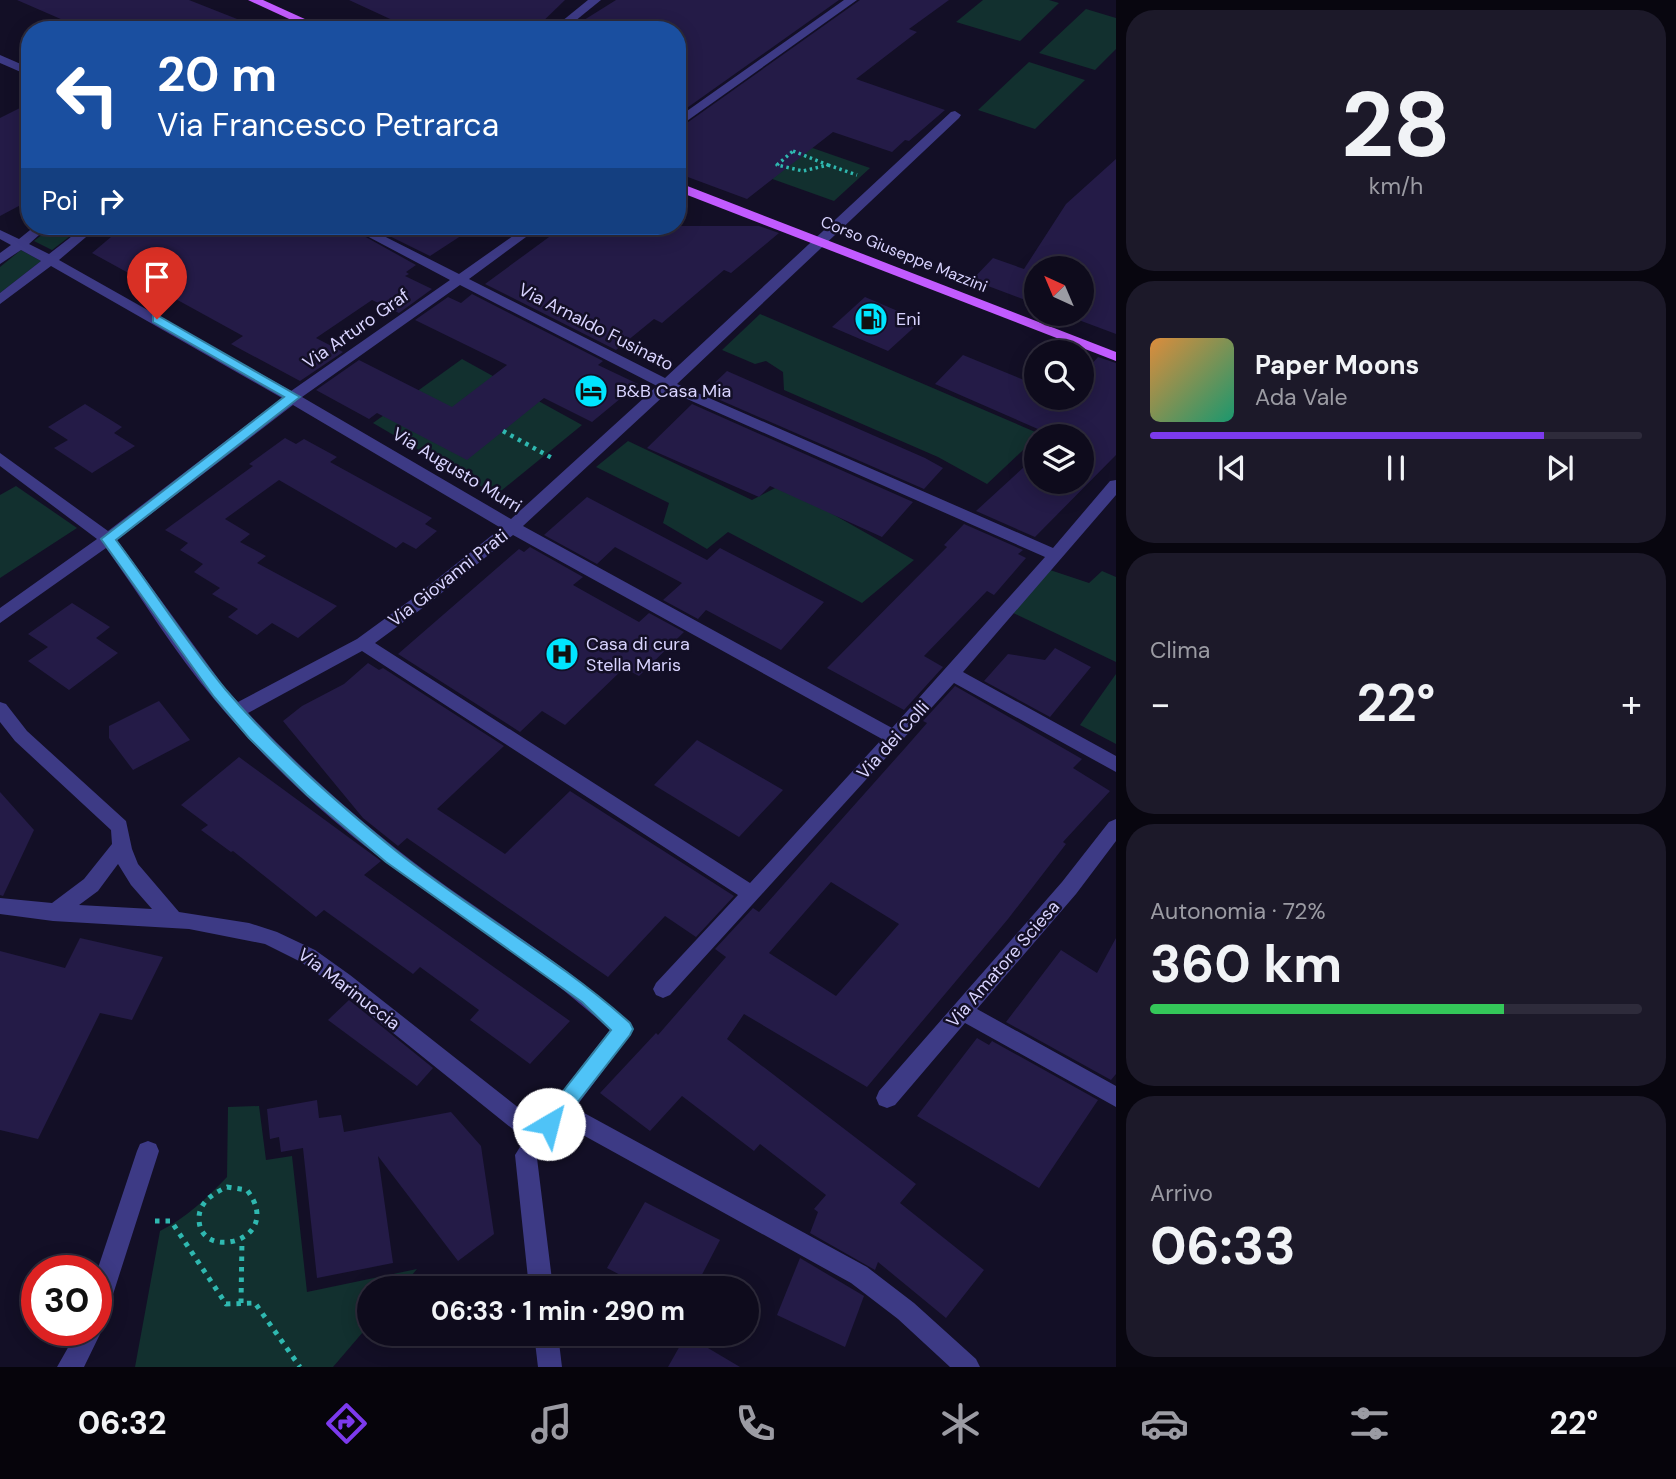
<!DOCTYPE html>
<html lang="it">
<meta charset="utf-8">
<style>
body{margin:0;font-family:"DM Sans",sans-serif;background:#1c1929;color:#f1f3f6;height:100vh;display:flex;flex-direction:column;font-size:26px;white-space:nowrap}
*{box-sizing:border-box;margin:0}
p{font-size:23px;color:#9b9ba3}
.icon{flex:none;width:38px;height:38px;fill:none;stroke:currentColor;stroke-width:2;stroke-linecap:round;stroke-linejoin:round}
.map{position:relative;flex:1;overflow:hidden}
.drawer{display:flex;flex-direction:column;gap:10px;padding:10px;background:#08060f;width:560px}
.drawer>*{flex:none}
.top-card{position:absolute;left:21px;top:21px;width:665px;height:214px;border-radius:28px;box-shadow:0 4px 18px #0003,0 0 0 2px #2e2b3b;background:#1a4fa0;color:#fff;overflow:hidden}
.needle{width:46px;rotate:316deg}
.tools{position:absolute;left:1024px;top:256px;display:grid;gap:14px}
.tools a{display:grid;place-items:center;width:70px;height:70px;border-radius:50%;background:#0e0b1c;box-shadow:0 4px 18px #0003,0 0 0 2px #2e2b3b;font-size:35px}
.speed{position:absolute;left:21px;top:1255px;display:flex;gap:14px;font-size:35px;font-weight:700;text-align:center}
.speed>*{display:grid;place-content:center;width:91px;height:91px;border-radius:50%;background:#0e0b1c;box-shadow:0 4px 18px #0003,0 0 0 2px #2e2b3b;line-height:1}
.speed .limit{border:10px solid #d22;background:#fff;color:#111}
.pin{position:absolute;display:grid;place-items:center;width:60px;height:60px;color:#fff;margin:-72px -30px;border-radius:50% 50% 50% 0;rotate:-45deg;box-shadow:0 0 7px #0007}
.pin .icon{rotate:45deg}
.me{position:absolute;width:77px;margin:-38px;rotate:37deg;stroke-linejoin:round;filter:drop-shadow(0 0 5px #0008)}
.turn{display:flex;align-items:center;gap:24px;height:147px;padding:0 21px;font-size:32px}
.turn .icon{width:91px;height:91px;stroke-width:2.5}
.turn b{display:block;font-size:49px;line-height:60px}
.then{display:flex;align-items:center;height:66px;padding:0 21px;background:#0003;gap:14px;font-size:26px}
.big{font-size:52px;font-weight:700;line-height:1.1}
.drawer .widget{flex:1;display:flex;flex-direction:column;justify-content:center;gap:10px;min-width:0;padding:0 24px;border-radius:28px;background:#1c1929}
.drawer .dial{align-items:center;gap:0}
.dial b{font-size:91px;line-height:1}
.song{display:flex;align-items:center;gap:21px}
.cover{width:84px;height:84px;border-radius:10px;background:linear-gradient(135deg,hsl(30 70% 55%),hsl(160 70% 35%))}
.played{height:7px;border-radius:4px;background:linear-gradient(90deg,#7c3aed 80%,#2e2b3b 80%)}
.keys{display:flex;justify-content:space-around;direction:ltr}
.heat{display:flex;justify-content:space-between;align-items:center;font-size:38px;direction:ltr}
.charge{height:10px;border-radius:5px;background:linear-gradient(90deg,#34c759 72%,#2e2b3b 0)}
.trip{position:absolute;left:357px;top:1276px;width:402px;height:70px;border-radius:35px;background:#0e0b1c;box-shadow:0 4px 18px #0003,0 0 0 2px #2e2b3b;font-weight:700;line-height:70px;text-align:center}
.tabs{display:flex;height:112px;justify-content:space-around;align-items:center;background:#06040b;color:#9b9ba3}
.tabs .icon{width:49px;height:49px}
.tabs .on{color:#7c3aed}
.tabs b{font-size:32px;color:#f1f3f6}
main{display:flex;flex:1;min-height:0}
.map>svg:first-child{display:block}
.green{fill:#12302f}
.building{fill:#241b47;fill-rule:evenodd}
.lines{fill:none;stroke-linecap:round;stroke-linejoin:round}
.path-far2{stroke:#2fb8b0;stroke-width:3.5;stroke-dasharray:2.5 3.5;stroke-linecap:butt}
.path-far1{stroke:#2fb8b0;stroke-width:4.5;stroke-dasharray:3.5 5;stroke-linecap:butt}
.path{stroke:#2fb8b0;stroke-width:5;stroke-dasharray:4.5 6;stroke-linecap:butt}
.minor{fill:#3d3a85;fill-rule:evenodd}
.major{fill:#c25bff;fill-rule:evenodd}
.route{fill:#4fc3f7;stroke:#337fa1;stroke-width:2}
.labels{text-anchor:middle;dominant-baseline:central;stroke-width:5;stroke-linejoin:round;paint-order:stroke}
.far-street-label{font-size:16px;fill:#d9d4ff;stroke:#130f26}
.poi-label{font-size:18px;fill:#d9d4ff;stroke:#130f26;text-anchor:start}
.street-label{font-size:18px;fill:#d9d4ff;stroke:#130f26}
</style>
<main>
<div class="map">
<svg width="1116" height="1367" viewBox="0 0 1116 1367">
<rect width="100%" height="100%" fill="#130f26"/>
<g class="green">
<polygon points="983,0 1049,0 1059,3 1020,41 956,22"/>
<polygon points="1086,9 1116,18 1116,49 1095,70 1039,53"/>
<polygon points="1029,62 1085,80 1035,129 978,110"/>
<polygon points="801,144 870,168 834,201 764,176"/>
<polygon points="53,226 83,226 52,250 34,241"/>
<polygon points="21,250 41,261 0,293 0,267"/>
<polygon points="760,314 1040,434 987,484 938,457 784,390 783,372 766,361 755,364 722,350"/>
<polygon points="462,359 582,425 496,495 373,423"/>
<polygon points="628,441 752,500 781,485 914,560 862,603 728,532 707,549 663,523 669,503 596,467"/>
<polygon points="16,486 77,528 0,578 0,495"/>
<polygon points="1044,568 1089,583 1102,571 1116,577 1116,662 1009,611"/>
<polygon points="1116,674 1116,744 1080,725"/>
<path d="M 259,1106 L 266,1160 L 292,1156 L 307,1292 L 417,1269 L 401,1288 L 369,1288 L 369,1325 L 333,1367 L 135,1367 L 160,1231 C 186,1218 207,1198 227,1177 L 228,1107 Z"/>
</g>
<g class="building">
<polygon points="17,0 189,0 260,28 86,30"/>
<polygon points="349,0 565,0 534,30 414,30"/>
<polygon points="616,0 839,0 677,115 677,30 568,30"/>
<polygon points="860,0 949,0 909,29 917,32 856,79 945,110 909,141 905,140 892,152 833,132 747,199 677,173 677,130"/>
<polygon points="30,103 30,200 0,216 0,118"/>
<polygon points="1116,159 1116,334 1060,313 1082,313 1082,268 1036,268 1036,304 972,280 993,258 1024,269 1066,204"/>
<polygon points="124,226 346,226 416,265 406,272 409,274 405,276 432,289 399,313 372,300 316,338 343,352 300,381 231,344 243,336 92,253"/>
<polygon points="369,226 476,226 430,256"/>
<polygon points="564,226 759,226 779,233 731,273 724,270 662,323 654,319 616,350 485,284"/>
<polygon points="472,294 603,361 598,365 638,384 592,422 544,398 467,460 377,413 369,419 316,390 359,360 452,407 507,365 415,320 448,297 461,303"/>
<polygon points="865,297 921,321 888,351 832,327"/>
<polygon points="963,355 1036,385 1036,397 1066,397 1082,404 1082,375 1098,357 1116,363 1116,455 1035,537 976,511 1036,456 1036,481 1082,481 1082,436 1054,436 935,384"/>
<polygon points="727,371 925,458 943,468 924,489 704,393"/>
<polygon points="85,404 122,427 114,433 135,446 92,473 54,448 68,440 48,427"/>
<polygon points="692,404 913,502 882,537 770,486 759,497 647,448"/>
<polygon points="285,438 296,444 304,439 337,457 330,462 432,518 425,524 437,531 416,549 403,542 396,548 279,480 225,519 250,534 240,542 266,556 257,563 337,606 298,638 272,623 257,635 228,617 238,609 212,594 220,588 194,572 203,564 180,550 188,543 165,530 253,466 249,464"/>
<polygon points="587,497 707,560 720,548 824,602 781,650 706,610 698,619 663,600 682,583 615,547 597,564 544,535"/>
<polygon points="964,524 1023,550 1018,554 1026,558 994,595 987,591 924,656 943,667 904,710 827,668 947,547 944,545"/>
<polygon points="530,547 583,577 573,585 639,622 649,613 684,632 639,676 624,668 565,725 542,711 520,732 398,654 519,549 524,552"/>
<polygon points="72,603 110,627 96,638 118,653 69,690 28,661 48,647 28,634"/>
<polygon points="1055,648 1091,667 1050,717 984,681 1008,654 1045,660"/>
<polygon points="368,663 379,670 383,668 504,746 437,809 505,854 570,791 734,896 696,937 665,916 608,977 407,838 398,846 363,818 283,721 302,706 344,684"/>
<path d="M 955,686 L 1082,759 L 1073,768 L 1110,791 L 1063,842 L 1066,844 L 1008,919 L 867,1087 L 744,1014 L 727,1039 L 916,1184 L 900,1203 L 984,1270 L 946,1318 L 878,1262 L 875,1270 L 810,1233 L 818,1212 L 814,1209 L 826,1195 L 760,1144 L 754,1151 L 682,1096 L 650,1131 L 600,1093 L 656,1033 L 658,1035 L 726,957 L 715,949 L 753,908 L 759,912 L 906,747 L 927,723 L 923,721 ZM 831,882 L 899,924 L 836,996 L 769,953 Z"/>
<polygon points="159,701 190,740 133,770 109,738 109,726"/>
<polygon points="697,740 783,790 739,837 654,785"/>
<polygon points="239,757 381,861 364,875 570,1021 530,1064 470,1020 479,1010 420,967 413,974 324,910 316,917 233,851 231,852 201,830 208,825 181,805"/>
<polygon points="0,792 34,830 3,896 0,895"/>
<polygon points="80,938 163,957 132,1020 100,1013 38,1139 0,1130 0,951 65,968"/>
<polygon points="1116,938 1116,1074 1111,1080 1006,1022 1061,950 1097,973"/>
<polygon points="349,1000 433,1068 417,1086 328,1020"/>
<polygon points="977,1038 989,1045 992,1041 1098,1100 1039,1188 917,1116"/>
<polygon points="317,1100 319,1118 341,1115 344,1132 451,1112 481,1146 494,1234 458,1261 378,1156 393,1263 317,1278 303,1148 281,1152 279,1137 270,1139 267,1109"/>
<polygon points="645,1202 720,1240 695,1288 645,1288 607,1268"/>
<polygon points="800,1258 864,1296 845,1347 777,1315"/>
<polygon points="686,1335 740,1367 668,1367"/>
</g>
<g class="lines">
<g class="path-far2">
<polygon points="793,151 828,165 803,171 777,165"/>
<polyline points="828,165 857,175"/>
</g>
<polyline class="path-far1" points="503,431 552,458"/>
<g class="path">
<path d="M 227,1187 L 247,1190 C 286,1241 198,1263 199,1218 C 199,1202 214,1193 227,1187 Z"/>
<polyline points="155,1221 171,1221 226,1304 255,1303 300,1367"/>
<polyline points="241,1303 242,1240"/>
</g>
<g class="minor">
<polygon points="588,0 601,0 564,30 551,30"/>
<polygon points="844,0 857,0 677,128 677,118"/>
<polygon points="307,20 313,23 305,30 292,30"/>
<polygon points="0,55 30,68 30,76 0,63"/>
<path d="M 955,111 L 961,115 L 959,118 L 677,384 L 1053,548 L 1110,481 L 1116,480 L 1116,495 L 963,672 L 1116,756 L 1116,772 L 954,683 L 670,995 L 663,998 L 656,995 L 653,989 L 656,983 L 738,895 L 362,651 L 248,713 C 304,772 363,825 428,873 C 496,923 568,966 630,1023 L 633,1029 L 630,1035 L 575,1108 L 867,1267 L 914,1303 L 976,1359 L 980,1367 L 950,1367 L 898,1319 L 851,1283 L 563,1124 L 537,1158 L 553,1288 L 529,1288 L 515,1155 L 525,1139 L 336,987 L 301,962 L 265,944 L 189,929 L 53,921 L 0,914 L 0,898 L 52,903 L 84,879 L 112,844 L 111,830 L 15,741 L 0,722 L 0,702 L 6,704 L 27,731 L 126,821 L 132,849 L 138,864 L 179,912 L 249,923 L 277,932 L 315,950 L 350,975 L 538,1123 L 610,1030 C 525,951 420,895 332,819 C 290,783 249,741 214,699 C 174,652 142,598 106,548 L 0,623 L 0,608 L 97,539 L 0,466 L 0,453 L 108,531 L 282,398 L 51,266 L 0,304 L 0,293 L 41,261 L 21,250 L 0,264 L 0,253 L 11,245 L 0,239 L 0,230 L 19,239 L 35,226 L 49,226 L 29,244 L 49,254 L 85,226 L 99,226 L 59,260 L 291,391 L 450,280 L 348,226 L 364,226 L 459,274 L 527,226 L 541,226 L 469,279 L 665,378 L 951,112 ZM 460,285 L 657,386 L 511,519 L 302,397 ZM 669,391 L 1045,557 L 892,728 L 523,526 ZM 293,405 L 501,528 L 416,596 L 357,639 L 238,702 L 225,688 L 117,540 ZM 513,535 L 882,739 L 750,883 L 375,643 L 428,604 ZM 118,864 L 131,885 L 152,909 L 79,905 L 98,891 Z"/>
<polygon points="1116,819 1116,841 1076,894 977,1009 1116,1086 1116,1107 965,1023 895,1105 887,1108 879,1105 876,1098 879,1091 1062,882 1109,822"/>
<polygon points="148,1141 156,1144 159,1151 108,1310 104,1318 97,1321 102,1330 84,1367 57,1367 78,1330 96,1330 96,1274 137,1151 140,1144"/>
<polygon points="534,1334 558,1334 562,1367 538,1367"/>
</g>
<g class="major">
<polygon points="248,0 263,0 329,30 313,30"/>
<polygon points="677,182 1116,352 1116,361 677,191"/>
</g>
</g>
<path class="route" d="M 157,315 L 300,397 L 116,540 C 153,589 187,643 226,690 C 276,749 335,801 395,850 C 471,911 558,958 630,1023 L 633,1029 L 630,1035 L 556,1130 L 549,1133 L 542,1130 L 539,1124 L 542,1118 L 611,1030 L 582,1002 L 386,862 L 307,795 L 249,738 L 214,697 L 101,539 L 284,397 L 153,322 L 153,316 Z"/>
<defs>
<symbol id="fuel-disc" viewBox="-11 -11 22 22"><circle r="9.5" fill="#00e5ff" stroke="#130f26"/><path d="M-5.5-6h7V0h2V4h1.3V-2.5L3-4.5l.8-.8L6-3V5H2.5V1h-1V6h-7ZM-4.2-4.7v3.2H.2V-4.7Z" fill="#111"/></symbol>
<symbol id="hotel-disc" viewBox="-11 -11 22 22"><circle r="9.5" fill="#00e5ff" stroke="#130f26"/><path d="M-6-4.5h1.5V1H6V5H4.5V3h-9V5H-6ZM-4 0a1.8 1.8 0 1 1 3.6 0ZM.5 0V-2.5h3Q6-2.5 6 0Z" fill="#111"/></symbol>
<symbol id="hospital-disc" viewBox="-11 -11 22 22"><circle r="9.5" fill="#00e5ff" stroke="#130f26"/><path d="M-5-5h3v3.5h4V-5h3V5h-3V1.5h-4V5h-3Z" fill="#111"/></symbol>
</defs>
<g fill-rule="evenodd">
<use href="#fuel-disc" x="852" y="300" width="38" height="38"/>
<use href="#hotel-disc" x="572" y="372" width="38" height="38"/>
<use href="#hospital-disc" x="543" y="635" width="38" height="38"/>
</g>
<g class="labels">
<g class="far-street-label">
<text transform="translate(904 254) rotate(22)">Corso Giuseppe Mazzini</text>
</g>
<g class="poi-label">
<text x="896" y="319">Eni</text>
<text x="616" y="391">B&amp;B Casa Mia</text>
<text x="586" y="644">Casa di cura<tspan x="586" dy="21">Stella Maris</tspan></text>
</g>
<g class="street-label">
<text transform="translate(596 327) rotate(27)">Via Arnaldo Fusinato</text>
<text transform="translate(356 329) rotate(-35)">Via Arturo Graf</text>
<text transform="translate(457 470) rotate(31)">Via Augusto Murri</text>
<text transform="translate(448 578) rotate(-38)">Via Giovanni Prati</text>
<text transform="translate(893 740) rotate(-48)">Via dei Colli</text>
<text transform="translate(1003 964) rotate(-49)">Via Amatore Sciesa</text>
<text transform="translate(349 989) rotate(37)">Via Marinuccia</text>
</g>
</g>
</svg>
<div class="tools">
<a><svg class="needle" viewBox="-14 -14 28 28"><path d="M0-13l5 13h-10z" fill="#e53935"/><path d="M0 13l5-13h-10z" fill="#9b9ba3"/></svg></a>
<a><svg class="icon" aria-label="search" viewBox="0 0 24 24"><circle cx="10" cy="10" r="6"/><path d="M15 15l6 6"/></svg></a>
<a><svg class="icon" aria-label="layers" viewBox="0 0 24 24"><path d="M12 4l9 5-9 5-9-5zM3 14l9 5 9-5"/></svg></a>
</div>
<div class="speed"><div class="limit">30</div></div>
<div class="pin" style="left:157px;top:319px;background:#d93025"><svg class="icon" aria-label="arrive" viewBox="0 0 24 24"><path d="M6 21V4h12l-3 4 3 4H6"/></svg></div>
<svg class="me" style="left:549px;top:1124px" viewBox="-20 -20 40 40"><circle r="19" fill="#fff"/><path d="M0-13L10 11 0 6-10 11z" fill="#4fc3f7"/></svg>
<div class="trip">06:33 · 1 min · 290 m</div>
<div class="top-card">
<div class="turn"><svg class="icon" aria-label="left" viewBox="0 0 24 24"><path d="M17 20v-9H6M10 6l-5 5 5 5"/></svg><div><b>20 m</b>Via Francesco Petrarca</div></div>
<div class="then">Poi<svg class="icon" aria-label="right" viewBox="0 0 24 24"><path d="M7 20v-9h11M14 6l5 5-5 5"/></svg></div>
</div>
</div>
<section class="drawer">
<div class="widget dial"><b>28</b><p>km/h</p></div>
<div class="widget">
<div class="song"><i class="cover"></i><div><b>Paper Moons</b><p>Ada Vale</p></div></div>
<div class="played"></div>
<div class="keys"><svg class="icon" aria-label="previous" viewBox="0 0 24 24"><path d="M18 5L8 12l10 7zM5 5v14"/></svg><svg class="icon" aria-label="pause" viewBox="0 0 24 24"><path d="M8 5v14M16 5v14"/></svg><svg class="icon" aria-label="next" viewBox="0 0 24 24"><path d="M6 5l10 7-10 7zM19 5v14"/></svg></div>
</div>
<div class="widget"><p>Clima</p>
<div class="heat"><a>−</a><b class="big">22°</b><a>+</a></div>
</div>
<div class="widget"><p>Autonomia · 72%</p><b class="big">360 km</b><div class="charge"></div></div>
<div class="widget"><p>Arrivo</p><b class="big">06:33</b></div>
</section>
</main>
<nav class="tabs">
<b>06:32</b>
<svg class="icon on" aria-label="directions" viewBox="0 0 24 24"><path d="M12 3l9 9-9 9-9-9zM9 14v-3h6M13 9l2 2-2 2"/></svg>
<svg class="icon" aria-label="music" viewBox="0 0 24 24"><path d="M9 18V5l10-2v13"/><circle cx="6" cy="18" r="3"/><circle cx="16" cy="16" r="3"/></svg>
<svg class="icon" aria-label="phone" viewBox="0 0 24 24"><path d="M5 4h4l2 5-3 2q2 4 5 5l2-3 5 2v4C11 20 4 13 5 4z"/></svg>
<svg class="icon" aria-label="climate" viewBox="0 0 24 24"><path d="M12 3v18M4 7l16 10M4 17L20 7"/></svg>
<svg class="icon" aria-label="car" viewBox="0 0 24 24"><path d="M5 17H2v-5l4-1 3-4h7l3 4 3 1v5h-3M9 17h6M6 11h13"/><circle cx="7" cy="17" r="2"/><circle cx="17" cy="17" r="2"/></svg>
<svg class="icon" aria-label="filters" viewBox="0 0 24 24"><path d="M4 7h16M4 17h16"/><circle cx="9" cy="7" r="2"/><circle cx="15" cy="17" r="2"/></svg>
<b>22°</b>
</nav>
